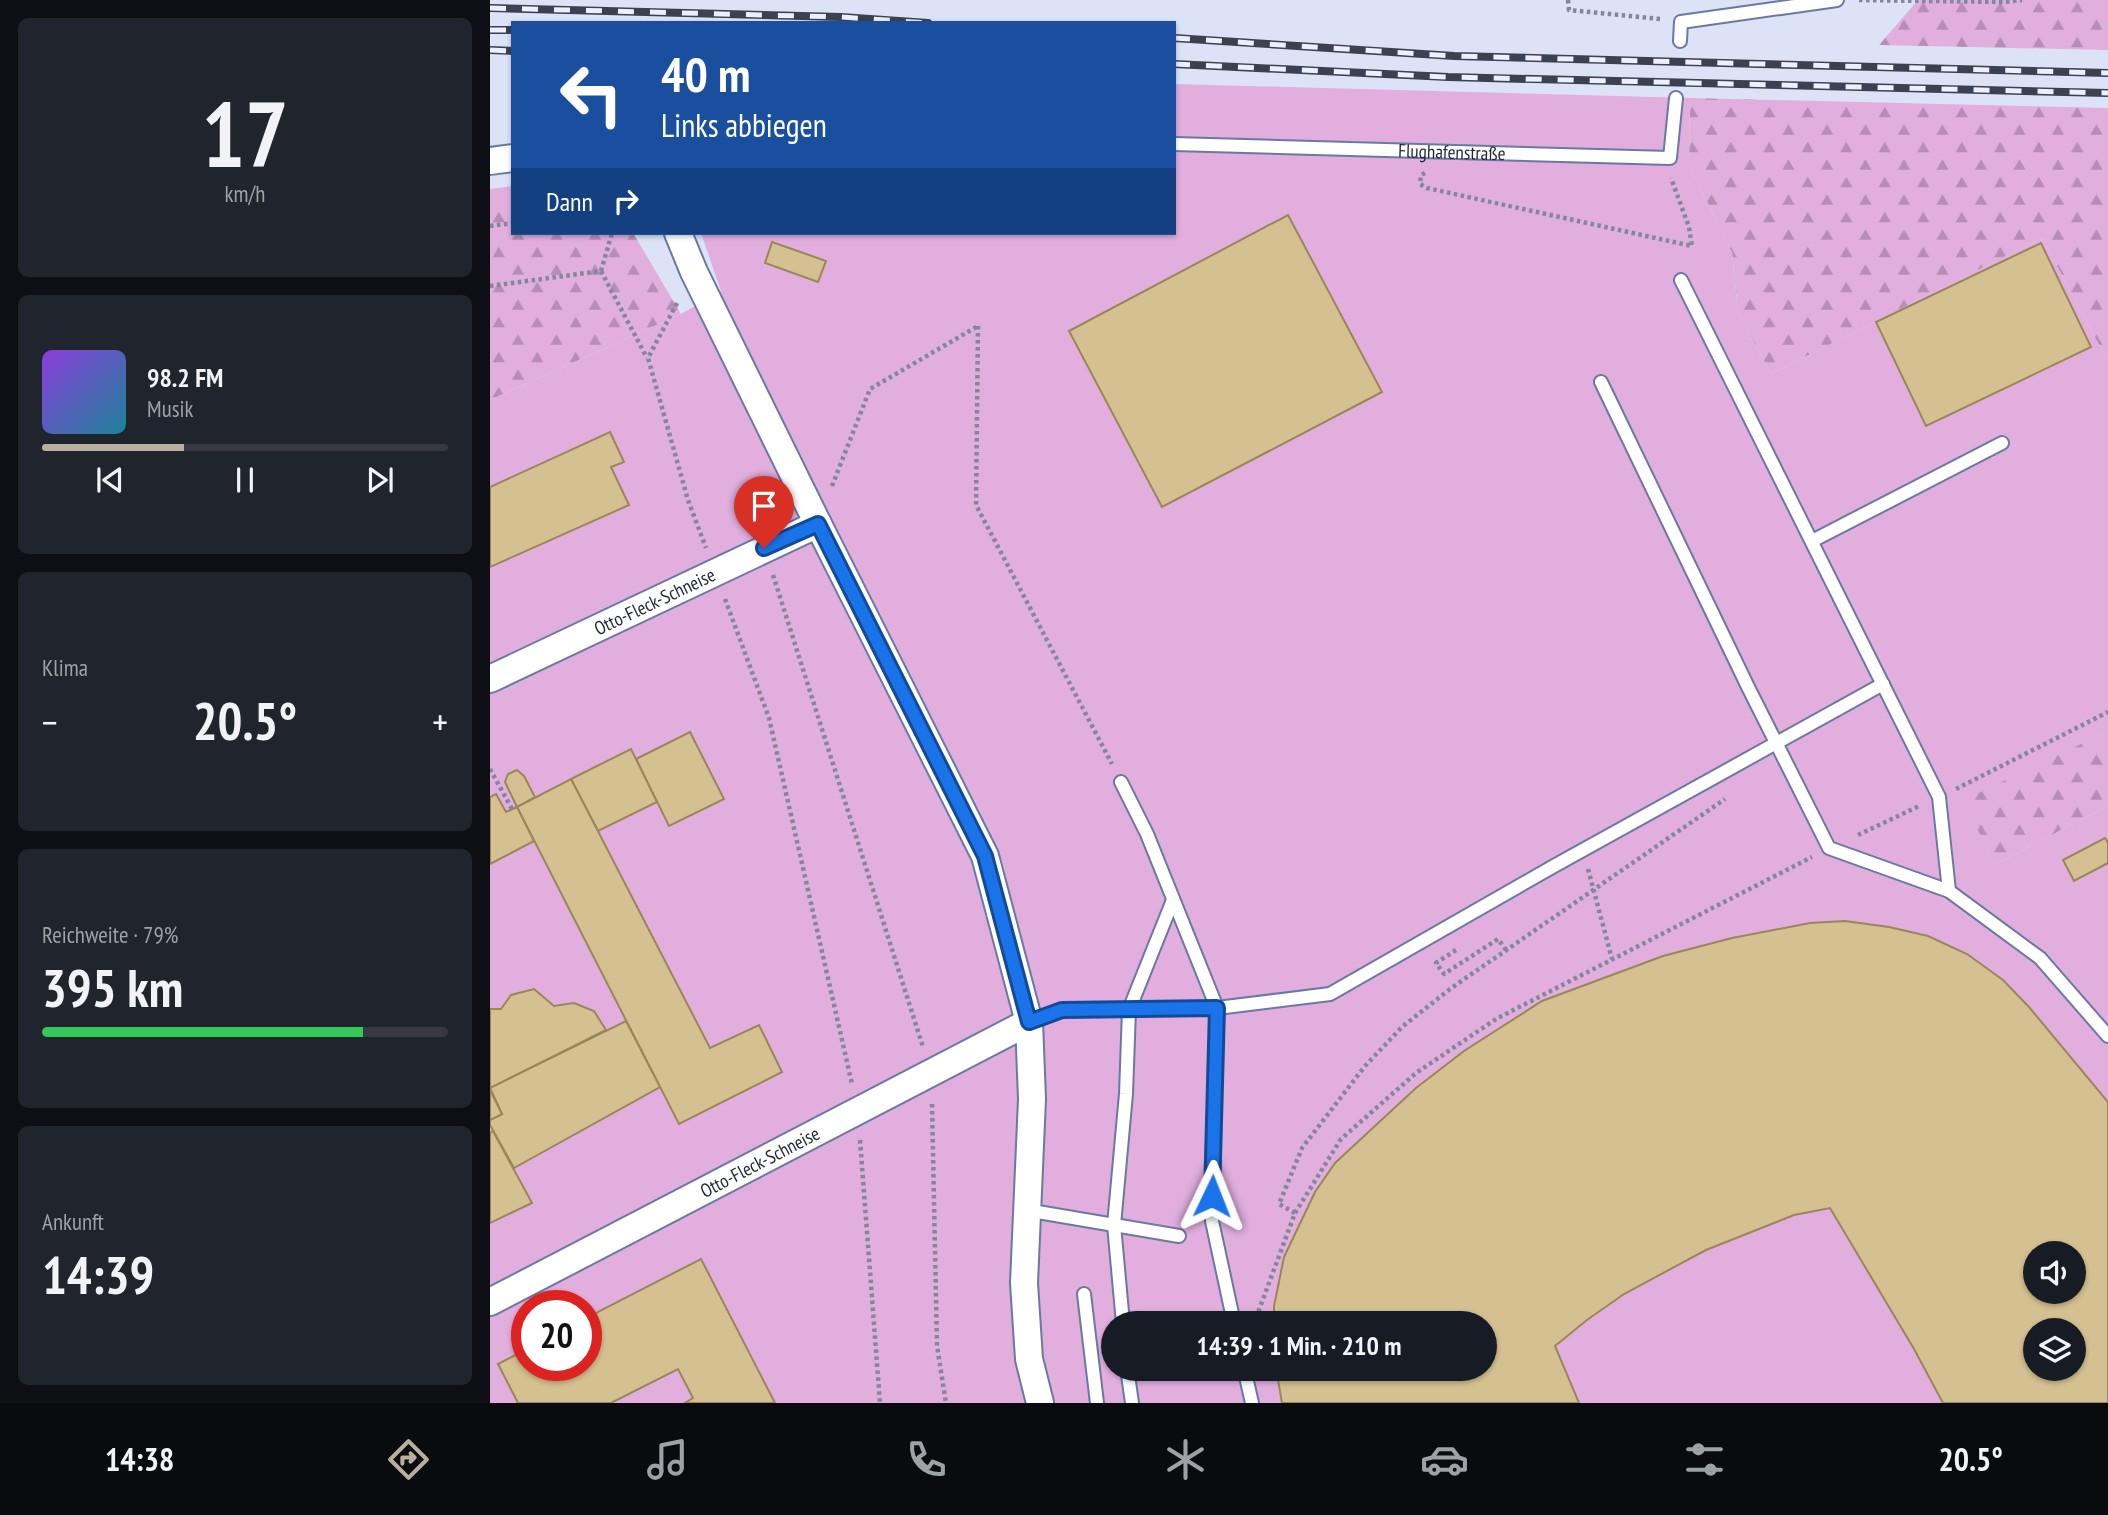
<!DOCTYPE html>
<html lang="de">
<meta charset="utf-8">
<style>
body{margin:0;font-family:"PT Sans Narrow",sans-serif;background:#20242c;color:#f1f3f6;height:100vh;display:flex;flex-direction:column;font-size:26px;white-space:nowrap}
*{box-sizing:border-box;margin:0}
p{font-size:23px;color:#9ea1a6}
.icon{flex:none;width:38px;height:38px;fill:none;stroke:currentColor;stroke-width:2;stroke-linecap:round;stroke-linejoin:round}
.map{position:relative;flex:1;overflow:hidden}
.details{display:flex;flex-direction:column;gap:18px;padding:18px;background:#0d0f14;width:490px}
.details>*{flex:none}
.banner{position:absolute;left:21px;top:21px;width:665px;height:214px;border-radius:0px;box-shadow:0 2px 5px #0004;background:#1a4fa0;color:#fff;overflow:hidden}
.fabs{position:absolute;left:1533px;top:1241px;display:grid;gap:14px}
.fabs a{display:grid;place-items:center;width:63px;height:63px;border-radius:50%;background:#171b24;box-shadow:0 2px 5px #0004;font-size:35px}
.speed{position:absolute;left:21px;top:1290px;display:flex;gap:14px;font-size:35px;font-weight:700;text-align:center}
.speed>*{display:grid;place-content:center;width:91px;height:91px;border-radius:50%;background:#171b24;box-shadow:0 2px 5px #0004;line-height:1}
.speed .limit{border:10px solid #d22;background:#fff;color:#111}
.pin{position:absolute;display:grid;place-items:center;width:60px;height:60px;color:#fff;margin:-72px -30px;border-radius:50% 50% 50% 0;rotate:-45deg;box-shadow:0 0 7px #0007}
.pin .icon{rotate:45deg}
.me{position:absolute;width:77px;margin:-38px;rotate:2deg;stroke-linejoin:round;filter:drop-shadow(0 0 5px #0008)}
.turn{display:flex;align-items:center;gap:24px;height:147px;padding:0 35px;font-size:32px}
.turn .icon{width:91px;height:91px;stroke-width:2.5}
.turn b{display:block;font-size:49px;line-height:60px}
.then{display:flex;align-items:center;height:66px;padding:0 35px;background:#0003;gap:14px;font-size:26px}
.big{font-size:52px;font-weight:700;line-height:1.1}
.details .card{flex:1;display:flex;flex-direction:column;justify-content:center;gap:10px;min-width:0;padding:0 24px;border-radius:10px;background:#20242c}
.details .dial{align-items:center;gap:0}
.dial b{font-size:91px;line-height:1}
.song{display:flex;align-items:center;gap:21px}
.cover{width:84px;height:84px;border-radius:10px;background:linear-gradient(135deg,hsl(270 70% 55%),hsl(190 70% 35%))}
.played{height:7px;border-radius:4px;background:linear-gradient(90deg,#b8b09c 35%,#363941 35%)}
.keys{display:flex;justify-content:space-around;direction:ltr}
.heat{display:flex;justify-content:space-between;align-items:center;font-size:38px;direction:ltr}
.charge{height:10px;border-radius:5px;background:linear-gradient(90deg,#34c759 79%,#363941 0)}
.trip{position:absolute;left:611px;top:1311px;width:396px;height:70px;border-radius:35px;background:#171b24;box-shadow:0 2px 5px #0004;font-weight:700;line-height:70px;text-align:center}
.dock{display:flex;height:112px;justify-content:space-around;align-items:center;background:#090b0e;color:#9ea1a6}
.dock .icon{width:49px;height:49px}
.dock .on{color:#b8b09c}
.dock b{font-size:32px;color:#f1f3f6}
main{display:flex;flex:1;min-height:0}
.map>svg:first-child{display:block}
.forest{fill:url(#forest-firs)}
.pitch{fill:#e1aede;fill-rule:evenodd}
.building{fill:#d4c090;stroke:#9a8759;stroke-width:2;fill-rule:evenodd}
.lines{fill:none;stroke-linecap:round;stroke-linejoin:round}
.service-casing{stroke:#6979a3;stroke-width:16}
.minor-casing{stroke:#6979a3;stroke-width:30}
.path{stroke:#81889a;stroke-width:4.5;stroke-dasharray:3.5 3.5;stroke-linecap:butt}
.service{stroke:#fff;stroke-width:12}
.minor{stroke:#fff;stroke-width:26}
.rail-casing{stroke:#3a4152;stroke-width:8}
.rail{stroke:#edf0fa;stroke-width:5;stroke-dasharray:16;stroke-linecap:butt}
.route-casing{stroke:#114b97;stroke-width:18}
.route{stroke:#1a73e8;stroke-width:12}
.labels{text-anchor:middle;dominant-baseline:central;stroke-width:5;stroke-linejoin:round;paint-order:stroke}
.street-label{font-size:19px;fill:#1f2637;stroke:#edf0fa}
</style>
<main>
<section class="details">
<div class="card dial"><b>17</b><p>km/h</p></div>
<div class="card">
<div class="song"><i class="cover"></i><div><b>98.2 FM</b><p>Musik</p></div></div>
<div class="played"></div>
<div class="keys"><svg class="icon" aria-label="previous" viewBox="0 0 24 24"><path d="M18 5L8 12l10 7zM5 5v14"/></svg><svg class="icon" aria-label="pause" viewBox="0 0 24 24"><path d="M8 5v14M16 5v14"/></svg><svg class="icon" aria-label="next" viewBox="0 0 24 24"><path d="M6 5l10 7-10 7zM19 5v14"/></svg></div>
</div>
<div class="card"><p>Klima</p>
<div class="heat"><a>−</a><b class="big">20.5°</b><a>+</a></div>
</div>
<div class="card"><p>Reichweite · 79%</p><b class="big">395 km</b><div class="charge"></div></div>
<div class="card"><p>Ankunft</p><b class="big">14:39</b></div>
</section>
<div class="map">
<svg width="1618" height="1403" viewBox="0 0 1618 1403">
<defs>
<pattern id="forest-firs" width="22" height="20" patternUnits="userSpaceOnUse" patternTransform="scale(1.75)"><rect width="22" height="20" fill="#e1aede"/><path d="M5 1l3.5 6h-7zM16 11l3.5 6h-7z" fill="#b68db5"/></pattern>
</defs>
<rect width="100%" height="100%" fill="#dce3f6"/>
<g class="forest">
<polygon points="1428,0 1618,0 1618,50 1389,45"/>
<polygon points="1200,98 1618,108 1618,362 1552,238 1281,374 1248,312 1242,253 1199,165"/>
<polygon points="23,186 23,233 143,233 191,314 0,400 0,189"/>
<polygon points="1618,731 1618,806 1504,865 1473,799"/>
</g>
<path class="pitch" d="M 684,84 L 1200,98 L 1199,165 L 1242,253 L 1248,312 L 1281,374 L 1552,238 L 1618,362 L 1618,731 L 1474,800 L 1504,865 L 1618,806 L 1618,1403 L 0,1403 L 0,400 L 191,314 L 231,291 L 211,233 L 684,233 ZM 1545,1253 L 1584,1253 L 1584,1292 L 1545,1292 ZM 37,1306 L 96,1306 L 96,1365 L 37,1365 ZM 623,1323 L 994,1323 L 994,1368 L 623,1368 ZM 1545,1330 L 1584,1330 L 1584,1368 L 1545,1368 Z"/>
<g class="building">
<polygon points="798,215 892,392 672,507 579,331"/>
<polygon points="282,242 336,261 328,282 275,263"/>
<polygon points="1551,243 1601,347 1436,426 1386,322"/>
<polygon points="120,432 134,462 121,467 139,505 0,567 0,487"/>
<polygon points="200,732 234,799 179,826 146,759"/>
<polygon points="141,749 167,802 108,831 81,779"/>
<polygon points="27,770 34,776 45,797 27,807 15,782 18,774"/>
<polygon points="81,779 220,1048 269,1025 292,1072 189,1124 27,807"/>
<polygon points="6,794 16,812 27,807 44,841 0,864 0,797"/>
<polygon points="1615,838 1618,843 1618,863 1584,881 1573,860"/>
<path d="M 1355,921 L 1399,927 L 1438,936 L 1477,954 L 1513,980 L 1539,1007 L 1618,1102 L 1618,1403 L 1453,1403 L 1424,1349 L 1340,1208 L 1304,1215 L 1216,1250 L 1134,1294 L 1097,1320 L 1065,1346 L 1089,1403 L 792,1403 L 786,1368 L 994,1368 L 994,1323 L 784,1323 L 784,1306 L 794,1257 L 825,1192 L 845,1163 L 926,1088 L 974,1051 L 1052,1001 L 1173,956 L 1242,938 L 1320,923 ZM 1545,1253 L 1584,1253 L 1584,1292 L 1545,1292 ZM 1545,1330 L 1584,1330 L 1584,1368 L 1545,1368 Z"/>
<polygon points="44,989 64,1006 84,1003 104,1011 116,1030 0,1088 0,1009 11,1009 21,995"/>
<polygon points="136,1021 170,1087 24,1168 0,1125 0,1120 12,1114 0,1088"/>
<polygon points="0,1090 12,1114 0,1120"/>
<polygon points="3,1131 42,1203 0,1223 0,1133"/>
<polygon points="211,1259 285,1403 195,1403 203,1398 188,1369 121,1403 28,1403 8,1364 37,1349 37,1365 96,1365 96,1318"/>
</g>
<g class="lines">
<defs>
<g id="service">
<polyline points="1190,41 1191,22 1347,0"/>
<path id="s1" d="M 684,144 L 1180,158 L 1186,98"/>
<polyline points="1191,280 1449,797 1459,891"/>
<polyline points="1111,382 1258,687 1339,848 1459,891 1550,958 1618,1036"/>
<polyline points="1322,541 1512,443"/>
<polyline points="631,782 657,834 727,1008 722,1221 744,1323"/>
<polyline points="539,1022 572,1010 727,1008 840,994 1064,866 1393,684"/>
<polyline points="536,1210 689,1236"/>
<polyline points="594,1294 607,1403"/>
<polyline points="633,1323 624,1225 636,1094 639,1010 683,900"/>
<polyline points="637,1368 642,1403"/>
<polyline points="754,1368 762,1403"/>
</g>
<g id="minor">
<polyline points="0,161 23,158"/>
<polyline points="188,233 204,272 328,524 495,856 539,1022 542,1099 534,1283 539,1359 550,1403"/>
<path id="s2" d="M 0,679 L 328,524"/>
<path id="s3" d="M 0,1302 L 539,1022"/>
</g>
</defs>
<use href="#service" class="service-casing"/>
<use href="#minor" class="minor-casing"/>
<g class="path">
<polyline points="1078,0 1079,10 1170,19"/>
<polyline points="1369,0 1514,2 1532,0"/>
<polyline points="935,173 931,175 930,184 937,188 1202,246 1199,227 1181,178"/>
<polyline points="0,226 23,223"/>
<polyline points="111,271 157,358"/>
<polyline points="0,286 111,271 122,233"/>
<polyline points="187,303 158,358 198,500 216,548"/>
<polyline points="488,326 486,505 622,764"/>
<polyline points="342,486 380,389 488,326"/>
<polyline points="283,575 433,1047"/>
<polyline points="235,599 279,718 362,1084"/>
<polyline points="0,769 22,809"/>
<polyline points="1466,789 1618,712"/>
<polyline points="1368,835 1429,806"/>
<polyline points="1098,869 1122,959"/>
<polyline points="966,950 946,963 954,974 1008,939 1016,950"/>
<polyline points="442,1104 447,1346 456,1403"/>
<polyline points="370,1140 390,1403"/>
<polyline points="805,1213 789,1204 812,1148 875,1066 912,1027 960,989 1235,799"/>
<polyline points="766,1318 805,1213 851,1139 926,1073 1006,1019 1322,857"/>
</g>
<use href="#service" class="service"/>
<use href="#minor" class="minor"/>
<defs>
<g id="rail">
<polyline points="0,8 351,17 438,23"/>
<polyline points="0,30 23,30"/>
<polyline points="684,38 964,56 1618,73"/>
<polyline points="0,50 23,51"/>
<polyline points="684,64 958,77 1618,93"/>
</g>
</defs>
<use href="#rail" class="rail-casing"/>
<use href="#rail" class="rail"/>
</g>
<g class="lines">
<defs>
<polyline id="route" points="274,548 328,524 495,856 539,1022 572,1010 727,1008 722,1196"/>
</defs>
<use href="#route" class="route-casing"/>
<use href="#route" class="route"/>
</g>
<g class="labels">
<g class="street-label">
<text stroke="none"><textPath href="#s1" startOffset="278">Flughafenstraße</textPath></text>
<text stroke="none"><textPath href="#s2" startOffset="182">Otto-Fleck-Schneise</textPath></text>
<text stroke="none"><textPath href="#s3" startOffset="304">Otto-Fleck-Schneise</textPath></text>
</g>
</g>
</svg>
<div class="fabs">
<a><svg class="icon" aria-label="sound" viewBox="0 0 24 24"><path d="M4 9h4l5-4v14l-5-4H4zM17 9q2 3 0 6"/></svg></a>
<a><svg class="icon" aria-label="layers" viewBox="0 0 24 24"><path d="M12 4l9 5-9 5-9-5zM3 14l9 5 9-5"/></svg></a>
</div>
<div class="speed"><div class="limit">20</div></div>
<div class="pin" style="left:274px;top:548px;background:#d93025"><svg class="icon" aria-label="arrive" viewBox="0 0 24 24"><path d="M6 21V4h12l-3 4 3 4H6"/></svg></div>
<svg class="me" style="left:722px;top:1196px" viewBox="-20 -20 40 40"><path d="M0-17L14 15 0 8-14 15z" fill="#1a73e8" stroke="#fff" stroke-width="4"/></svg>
<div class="trip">14:39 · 1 Min. · 210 m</div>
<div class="banner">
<div class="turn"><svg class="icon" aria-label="left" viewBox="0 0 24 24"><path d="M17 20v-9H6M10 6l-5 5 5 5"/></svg><div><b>40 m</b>Links abbiegen</div></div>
<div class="then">Dann<svg class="icon" aria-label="right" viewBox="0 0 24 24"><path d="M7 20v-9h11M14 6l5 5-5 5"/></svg></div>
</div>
</div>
</main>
<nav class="dock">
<b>14:38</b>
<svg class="icon on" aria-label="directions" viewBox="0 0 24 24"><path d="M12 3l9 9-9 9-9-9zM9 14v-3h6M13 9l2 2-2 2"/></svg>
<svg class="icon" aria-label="music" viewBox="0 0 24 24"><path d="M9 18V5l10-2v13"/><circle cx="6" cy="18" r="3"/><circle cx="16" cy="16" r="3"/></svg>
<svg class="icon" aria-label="phone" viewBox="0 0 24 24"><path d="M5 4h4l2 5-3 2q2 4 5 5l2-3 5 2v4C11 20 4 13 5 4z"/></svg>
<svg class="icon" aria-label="climate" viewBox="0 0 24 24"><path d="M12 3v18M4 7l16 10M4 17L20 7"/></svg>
<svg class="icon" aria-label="car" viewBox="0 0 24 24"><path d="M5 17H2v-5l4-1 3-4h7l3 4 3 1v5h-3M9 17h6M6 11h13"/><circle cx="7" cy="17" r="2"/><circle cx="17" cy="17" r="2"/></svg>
<svg class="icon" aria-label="filters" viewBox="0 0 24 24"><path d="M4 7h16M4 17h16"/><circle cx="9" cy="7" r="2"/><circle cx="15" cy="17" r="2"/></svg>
<b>20.5°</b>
</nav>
